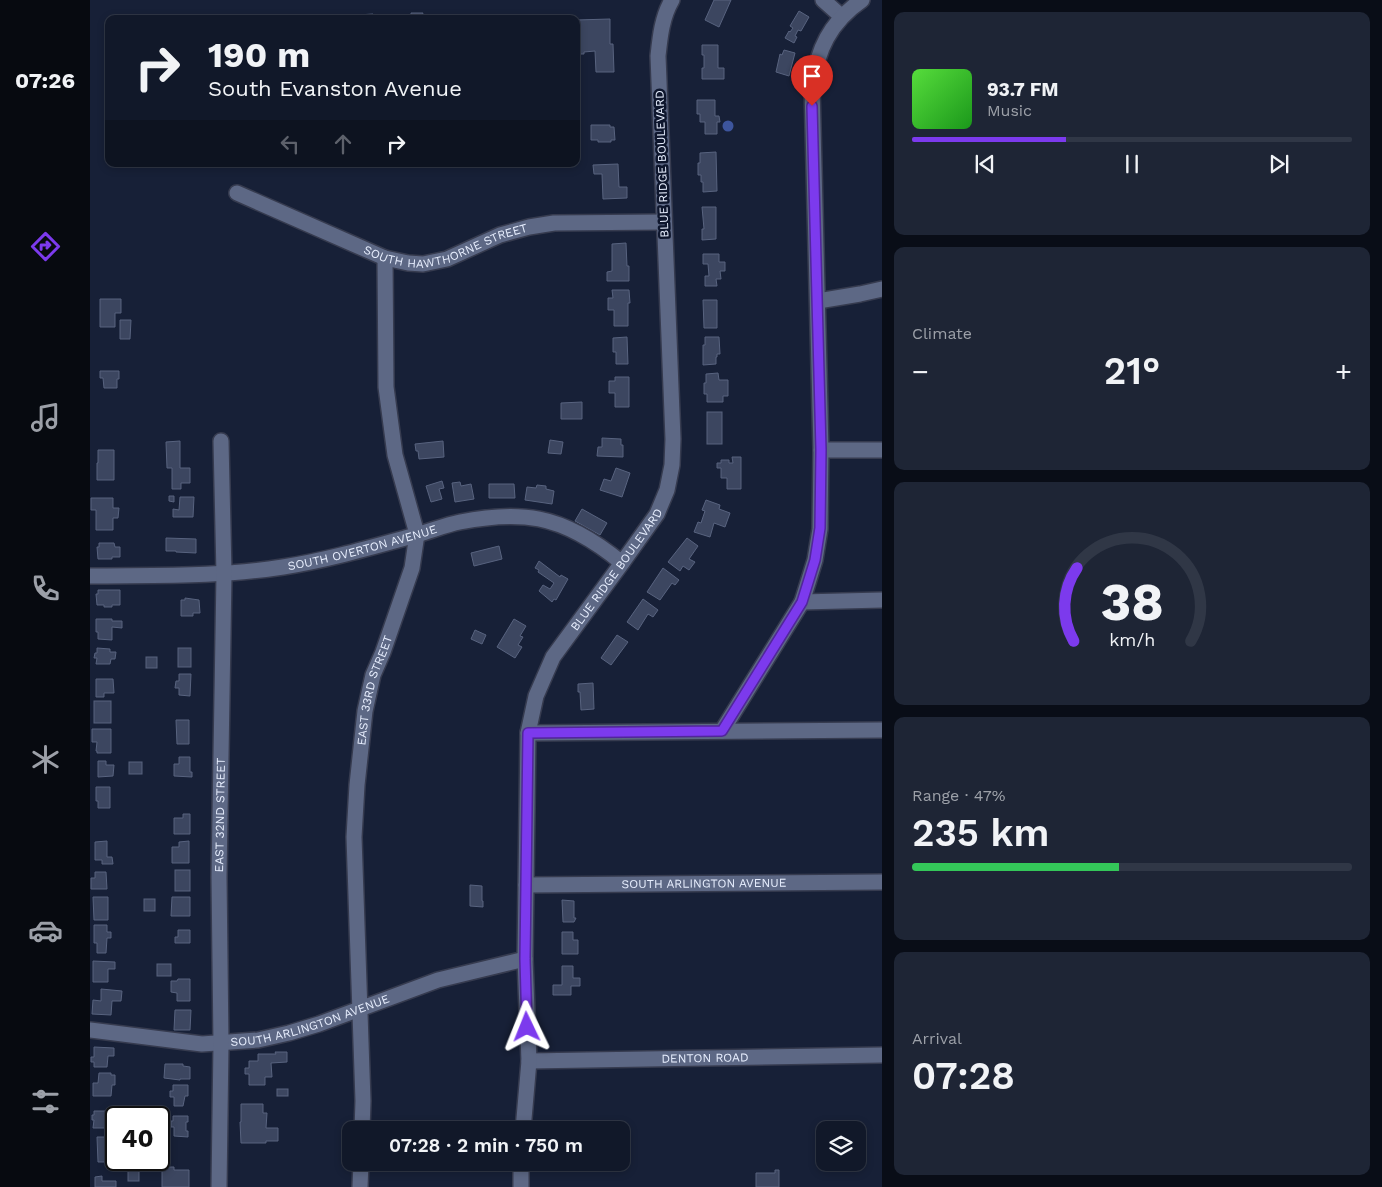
<!DOCTYPE html>
<meta charset="utf-8">
<style>
body{margin:0;font-family:"Work Sans",sans-serif;background:#1e2535;color:#f1f3f6;height:100vh;display:flex;flex-direction:column;font-size:19px;white-space:nowrap}
*{box-sizing:border-box;margin:0}
p{font-size:16px;color:#9ca0a8}
.icon{flex:none;width:28px;height:28px;fill:none;stroke:currentColor;stroke-width:2;stroke-linecap:round;stroke-linejoin:round}
.map{position:relative;flex:1;overflow:hidden}
.details{display:flex;flex-direction:column;gap:12px;padding:12px;background:#090d17;width:500px}
.details>*{flex:none}
.top-card{position:absolute;left:15px;top:15px;width:475px;height:152px;border-radius:10px;box-shadow:0 2px 8px #0003,0 0 0 1px #303746;background:#111829;color:#f1f3f6;overflow:hidden}
.buttons{position:absolute;left:726px;top:1121px;display:grid;gap:10px}
.buttons a{display:grid;place-items:center;width:50px;height:50px;border-radius:10px;background:#111829;box-shadow:0 2px 8px #0003,0 0 0 1px #303746;font-size:25px}
.speed{position:absolute;left:15px;top:1106px;display:flex;gap:10px;font-size:25px;font-weight:700;text-align:center}
.speed>*{display:grid;place-content:center;width:65px;height:65px;border-radius:50%;background:#111829;box-shadow:0 2px 8px #0003,0 0 0 1px #303746;line-height:1}
.speed .limit{border:2px solid #111;border-radius:8px;background:#fff;color:#111}
.pin{position:absolute;display:grid;place-items:center;width:42px;height:42px;color:#fff;margin:-51px -21px;border-radius:50% 50% 50% 0;rotate:-45deg;box-shadow:0 0 5px #0007}
.pin .icon{rotate:45deg}
.me{position:absolute;width:55px;margin:-28px;rotate:358deg;stroke-linejoin:round;filter:drop-shadow(0 0 4px #0008)}
.turn{display:flex;align-items:center;gap:18px;height:105px;padding:0 20px;font-size:22px}
.turn .icon{width:65px;height:65px;stroke-width:2.5}
.turn b{display:block;font-size:35px;line-height:42px}
.lanes{display:flex;align-items:center;height:48px;padding:0 20px;background:#0003;justify-content:center;gap:25px;direction:ltr}
.lanes .off{opacity:.35}
.big{font-size:38px;font-weight:600;line-height:1.1}
.details .widget{flex:1;display:flex;flex-direction:column;justify-content:center;gap:8px;min-width:0;padding:0 18px;border-radius:10px;background:#1e2535}
.details .dial{align-items:center;gap:0}
.dial svg{height:130px;overflow:visible;fill:none;stroke:#303746;stroke-width:7;stroke-linecap:round;text-anchor:middle}
.dial text{fill:#f1f3f6;stroke:none}
.song{display:flex;align-items:center;gap:15px}
.cover{width:60px;height:60px;border-radius:8px;background:linear-gradient(135deg,hsl(110 70% 55%),hsl(120 70% 35%))}
.played{height:5px;border-radius:2px;background:linear-gradient(90deg,#7c3aed 35%,#303746 35%)}
.keys{display:flex;justify-content:space-around;direction:ltr}
.heat{display:flex;justify-content:space-between;align-items:center;font-size:28px;direction:ltr}
.charge{height:8px;border-radius:4px;background:linear-gradient(90deg,#34c759 47%,#303746 0)}
.trip{position:absolute;left:252px;top:1121px;width:288px;height:50px;border-radius:10px;background:#111829;box-shadow:0 2px 8px #0003,0 0 0 1px #303746;font-weight:600;line-height:50px;text-align:center}
main{display:flex;flex:1;min-height:0}
.dock{display:flex;flex-direction:column;width:90px;justify-content:space-around;align-items:center;background:#070a10;color:#9ca0a8}
.dock .icon{width:35px;height:35px}
.dock .current{color:#7c3aed}
.dock b{font-size:22px;color:#f1f3f6}
.map>svg:first-child{display:block}
.water{fill:#3d559d}
.building{fill:#3c4660;stroke:#58637f}
.lines{fill:none;stroke-linecap:round;stroke-linejoin:round}
.minor-casing{stroke:#363b4f;stroke-width:18}
.minor{stroke:#5d6885;stroke-width:15}
.route-casing{stroke:#51269a;stroke-width:12}
.route{stroke:#7c3aed;stroke-width:9}
.labels{text-anchor:middle;dominant-baseline:central;stroke-width:5;stroke-linejoin:round;paint-order:stroke}
.street-label{font-size:12px;fill:#e7eefe;stroke:#0e162d}
</style>
<main>
<nav class="dock">
<b>07:26</b>
<svg class="icon current" aria-label="directions" viewBox="0 0 24 24"><path d="M12 3l9 9-9 9-9-9zM9 14v-3h6M13 9l2 2-2 2"/></svg>
<svg class="icon" aria-label="music" viewBox="0 0 24 24"><path d="M9 18V5l10-2v13"/><circle cx="6" cy="18" r="3"/><circle cx="16" cy="16" r="3"/></svg>
<svg class="icon" aria-label="phone" viewBox="0 0 24 24"><path d="M5 4h4l2 5-3 2q2 4 5 5l2-3 5 2v4C11 20 4 13 5 4z"/></svg>
<svg class="icon" aria-label="climate" viewBox="0 0 24 24"><path d="M12 3v18M4 7l16 10M4 17L20 7"/></svg>
<svg class="icon" aria-label="car" viewBox="0 0 24 24"><path d="M5 17H2v-5l4-1 3-4h7l3 4 3 1v5h-3M9 17h6M6 11h13"/><circle cx="7" cy="17" r="2"/><circle cx="17" cy="17" r="2"/></svg>
<svg class="icon" aria-label="filters" viewBox="0 0 24 24"><path d="M4 7h16M4 17h16"/><circle cx="9" cy="7" r="2"/><circle cx="15" cy="17" r="2"/></svg>
</nav>
<div class="map">
<svg width="792" height="1187" viewBox="0 0 792 1187">
<rect width="100%" height="100%" fill="#172037"/>
<circle class="water" cx="638" cy="126" r="5.5"/>
<g class="building">
<polygon points="624,0 641,0 629,27 615,20"/>
<polygon points="709,11 719,17 711,31 708,30 705,36 707,37 704,43 695,38 699,31 700,32 703,28 700,26"/>
<polygon points="321,13 333,13 332,16 347,16 347,19 318,19 318,17 321,17"/>
<polygon points="283,14 284,19 269,19 268,15"/>
<polygon points="520,19 520,44 523,44 524,72 506,72 505,51 494,52 494,54 486,54 486,20"/>
<polygon points="612,45 628,45 628,68 634,68 634,79 612,79 612,68 614,68 614,55 612,55"/>
<polygon points="694,50 705,53 699,76 686,72 690,54 692,55"/>
<polygon points="607,100 625,100 625,116 629,116 630,122 627,122 627,134 615,134 615,122 610,122 610,114 607,114"/>
<polygon points="501,125 520,125 520,127 524,127 525,140 521,140 521,142 508,142 508,140 501,140"/>
<polygon points="626,152 627,191 613,192 613,182 611,182 611,175 608,175 608,163 610,163 610,153"/>
<polygon points="528,164 529,187 537,187 537,198 513,199 512,174 504,174 503,165"/>
<polygon points="612,207 626,207 626,239 612,240 612,229 614,229"/>
<polygon points="536,243 537,266 539,266 539,281 517,281 517,272 522,271 522,244"/>
<polygon points="613,254 629,254 629,262 635,262 635,271 630,271 631,279 626,279 627,286 615,286 615,276 619,276 618,264 613,264"/>
<polygon points="522,290 539,290 540,303 538,303 538,326 524,326 524,310 518,310 518,298 523,298"/>
<polygon points="10,299 31,299 31,313 25,313 25,327 10,327"/>
<polygon points="613,300 627,300 627,328 614,328"/>
<polygon points="30,320 41,320 40,339 30,339"/>
<polygon points="537,337 538,364 526,364 526,352 523,352 523,338"/>
<polygon points="615,337 629,337 630,354 627,354 627,357 626,357 626,364 613,365 613,345 615,345"/>
<polygon points="10,371 29,371 29,379 27,379 27,388 14,388 13,378 10,378"/>
<polygon points="628,373 629,380 638,380 638,396 633,396 633,402 617,402 617,394 614,394 614,383 616,383 616,374"/>
<polygon points="525,377 539,377 539,407 525,407 525,393 519,393 519,381 525,381"/>
<polygon points="492,402 492,419 471,419 471,403"/>
<rect x="617" y="412" width="15" height="32"/>
<polygon points="512,438 531,439 531,445 533,445 533,457 507,456 508,447 512,447"/>
<polygon points="460,440 473,442 471,454 458,453"/>
<polygon points="90,441 90,468 100,468 100,483 91,483 91,489 82,489 82,468 77,468 76,442"/>
<polygon points="353,441 354,457 329,459 328,451 326,451 325,444"/>
<polygon points="8,450 24,450 24,480 7,480 7,463 8,463"/>
<polygon points="642,457 651,457 651,489 637,489 637,478 631,478 631,468 627,468 627,463 631,463 631,460 639,460 639,463 643,463"/>
<polygon points="526,468 540,473 532,497 510,490 514,479 521,481"/>
<polygon points="352,481 354,488 349,489 352,499 341,502 336,486"/>
<polygon points="370,482 371,486 381,484 384,499 365,502 362,483"/>
<polygon points="399,484 424,484 425,498 399,498"/>
<polygon points="447,485 456,486 456,489 464,491 462,504 435,500 437,487 446,488"/>
<polygon points="79,496 84,496 84,502 79,501"/>
<polygon points="90,497 104,497 103,517 83,517 83,509 89,510"/>
<polygon points="1,498 23,498 23,508 29,508 28,518 23,518 23,530 6,530 6,510 1,510"/>
<polygon points="616,500 630,505 629,509 640,513 635,527 624,523 620,537 604,532 608,522 611,523 615,511 612,510"/>
<polygon points="492,509 517,523 510,535 485,521"/>
<polygon points="76,538 106,539 106,553 86,552 86,551 76,551"/>
<polygon points="597,538 608,546 599,559 605,562 599,570 593,566 590,571 578,562"/>
<polygon points="9,543 24,543 25,547 30,547 30,557 22,557 22,559 8,559 7,547 9,547"/>
<polygon points="409,546 412,559 384,566 381,553"/>
<polygon points="449,561 470,577 471,575 478,579 466,600 464,599 462,602 449,591 453,585 460,589 464,583 448,572 449,570 445,568"/>
<polygon points="573,568 589,580 585,585 582,583 570,600 557,592"/>
<polygon points="8,590 30,590 30,605 22,605 22,607 14,607 14,605 7,605 6,594 8,594"/>
<polygon points="95,598 109,600 110,613 103,613 103,616 91,616 91,600 95,600"/>
<polygon points="553,599 568,610 563,617 558,614 548,630 537,622"/>
<polygon points="6,619 22,619 22,621 32,621 32,628 22,627 22,640 8,639 8,632 6,632"/>
<polygon points="424,619 436,626 430,636 433,637 428,645 432,647 425,658 407,647"/>
<polygon points="385,630 396,635 392,644 381,639"/>
<polygon points="527,635 538,642 521,665 511,658"/>
<polygon points="7,648 20,649 20,652 26,652 25,659 21,659 20,664 6,664 7,658 4,658 5,653 7,653"/>
<rect x="88" y="648" width="13" height="19"/>
<rect x="56" y="657" width="11" height="11"/>
<polygon points="89,674 101,674 100,696 89,695 89,688 85,688 86,681 89,681"/>
<polygon points="6,679 23,679 24,693 14,693 14,697 6,697"/>
<polygon points="503,683 504,709 491,710 490,692 488,692 488,684"/>
<rect x="4" y="701" width="17" height="22"/>
<polygon points="86,720 99,720 99,744 87,744"/>
<polygon points="2,729 21,729 21,753 7,753 7,751 6,751 7,742 2,742"/>
<polygon points="89,757 100,757 100,772 102,772 102,777 84,776 84,764 89,764"/>
<polygon points="8,761 16,761 16,765 24,765 23,776 8,777"/>
<rect x="39" y="762" width="13" height="12"/>
<polygon points="6,787 20,787 20,808 8,808 8,801 6,801"/>
<polygon points="93,814 100,814 100,834 84,834 84,818 93,818"/>
<polygon points="17,841 17,857 22,857 23,864 12,864 12,860 5,860 5,842"/>
<polygon points="99,841 99,863 82,863 82,847 89,847 89,842"/>
<rect x="85" y="870" width="15" height="21"/>
<polygon points="5,872 16,872 17,889 1,889 1,878 5,878"/>
<polygon points="380,885 392,886 392,901 393,901 393,907 380,906"/>
<polygon points="3,897 18,897 18,920 4,920"/>
<polygon points="82,897 100,897 100,916 81,916"/>
<rect x="54" y="899" width="11" height="12"/>
<polygon points="472,900 484,901 484,918 486,918 484,922 473,922"/>
<polygon points="4,925 17,925 17,932 21,932 21,938 17,938 16,953 7,953 7,943 4,943"/>
<polygon points="88,930 100,930 100,943 85,943 85,937 88,937"/>
<polygon points="472,932 483,932 483,940 488,940 488,954 472,954"/>
<polygon points="3,961 25,962 25,969 18,969 18,982 3,982"/>
<rect x="67" y="964" width="14" height="12"/>
<polygon points="472,966 483,966 483,978 490,978 490,986 481,986 481,995 463,995 463,985 472,985"/>
<polygon points="88,979 100,979 100,1001 87,1001 87,993 81,992 81,981 87,981"/>
<polygon points="11,989 32,991 31,1001 22,1001 21,1015 2,1014 3,1000 11,1001"/>
<polygon points="85,1010 101,1010 100,1030 84,1030"/>
<polygon points="4,1047 24,1048 24,1056 18,1056 17,1067 4,1067 4,1062 1,1062 1,1057 4,1057"/>
<polygon points="185,1052 197,1052 197,1062 181,1063 182,1077 175,1077 175,1085 159,1085 159,1074 155,1074 155,1068 159,1068 159,1061 168,1061 168,1054 186,1054"/>
<polygon points="75,1064 93,1064 93,1066 100,1067 100,1079 90,1079 90,1080 74,1078"/>
<polygon points="9,1073 21,1073 21,1075 25,1075 25,1085 22,1085 21,1096 3,1096 3,1083 8,1083"/>
<polygon points="83,1085 98,1085 98,1096 95,1096 93,1106 84,1106 84,1097 80,1097 80,1091 83,1091"/>
<rect x="187" y="1089" width="11" height="7"/>
<polygon points="151,1104 173,1104 173,1113 177,1113 176,1128 188,1128 188,1141 176,1141 176,1143 151,1143 150,1122 151,1122"/>
<polygon points="4,1111 21,1111 20,1119 23,1119 23,1125 17,1125 17,1128 3,1128 4,1120 2,1120 2,1115 4,1115"/>
<polygon points="83,1116 98,1116 98,1122 96,1122 96,1131 98,1131 98,1137 84,1136 84,1127 81,1127 81,1121 83,1121"/>
<polygon points="7,1137 22,1137 21,1162 8,1162"/>
<rect x="38" y="1167" width="11" height="14"/>
<polygon points="72,1167 84,1167 84,1170 99,1170 99,1187 72,1187"/>
<polygon points="685,1170 689,1170 689,1187 666,1187 666,1173 685,1173"/>
<polygon points="12,1176 12,1181 26,1181 26,1187 5,1187 5,1177"/>
</g>
<g class="lines">
<defs>
<g id="minor">
<polyline points="733,0 751,16"/>
<path id="s1" d="M 147,193 L 295,258 L 318,263 L 333,264 L 357,259 L 410,235 L 439,227 L 464,223 L 574,222"/>
<polyline points="728,301 770,294 792,289"/>
<polyline points="731,450 792,450"/>
<path id="s2" d="M 0,576 C 64,575 129,577 193,567 C 238,560 282,547 326,535 C 341,531 355,525 370,522 C 395,517 424,514 449,519 C 480,525 509,544 532,563"/>
<polyline points="712,602 792,600"/>
<path d="M 632,731 L 712,602 L 725,560 L 730,529 L 731,450 L 722,87 C 727,50 740,22 772,0"/>
<polyline points="438,733 792,730"/>
<path id="s3" d="M 436,885 L 792,882"/>
<path id="s4" d="M 0,1030 L 112,1044 L 168,1040 L 199,1033 L 229,1024 L 348,980 L 435,959"/>
<path id="s5" d="M 439,1061 L 792,1055"/>
<path id="s6" d="M 272,1130 L 273,1101 L 264,837 L 267,785 L 275,711 L 283,675 L 293,652 L 322,568 L 327,534 L 305,455 L 296,387 L 295,258"/>
<path id="s7" d="M 433,1130 L 439,1061 L 435,959 L 438,733 L 446,696 L 463,657 L 532,563 L 567,514 L 577,490 L 582,465 L 583,439 L 568,56 C 570,37 572,17 582,0"/>
<path id="s8" d="M 129,1187 L 131,1044 L 129,877 L 134,574 L 131,441"/>
<polyline points="270,1187 271,1162"/>
<polyline points="431,1187 431,1162"/>
</g>
</defs>
<use href="#minor" class="minor-casing"/>
<use href="#minor" class="minor"/>
</g>
<g class="lines">
<defs>
<polyline id="route" points="437,1027 435,959 438,733 632,731 712,602 725,560 730,528 731,450 722,106"/>
</defs>
<use href="#route" class="route-casing"/>
<use href="#route" class="route"/>
</g>
<g class="labels">
<g class="street-label">
<text transform="translate(572 164) rotate(-92)">BLUE RIDGE BOULEVARD</text>
<text stroke="none"><textPath href="#s1" startOffset="225">SOUTH HAWTHORNE STREET</textPath></text>
<text stroke="none"><textPath href="#s2" startOffset="275">SOUTH OVERTON AVENUE</textPath></text>
<text stroke="none"><textPath href="#s7" startOffset="586">BLUE RIDGE BOULEVARD</textPath></text>
<text stroke="none"><textPath href="#s6" startOffset="442">EAST 33RD STREET</textPath></text>
<text stroke="none"><textPath href="#s8" startOffset="372">EAST 32ND STREET</textPath></text>
<text stroke="none"><textPath href="#s3" startOffset="178">SOUTH ARLINGTON AVENUE</textPath></text>
<text stroke="none"><textPath href="#s4" startOffset="224">SOUTH ARLINGTON AVENUE</textPath></text>
<text stroke="none"><textPath href="#s5" startOffset="176">DENTON ROAD</textPath></text>
</g>
</g>
</svg>
<div class="buttons">
<a><svg class="icon" aria-label="layers" viewBox="0 0 24 24"><path d="M12 4l9 5-9 5-9-5zM3 14l9 5 9-5"/></svg></a>
</div>
<div class="speed"><div class="limit">40</div></div>
<div class="pin" style="left:722px;top:106px;background:#d93025"><svg class="icon" aria-label="arrive" viewBox="0 0 24 24"><path d="M6 21V4h12l-3 4 3 4H6"/></svg></div>
<svg class="me" style="left:437px;top:1027px" viewBox="-20 -20 40 40"><path d="M0-17L14 15 0 8-14 15z" fill="#7c3aed" stroke="#fff" stroke-width="4"/></svg>
<div class="trip">07:28 · 2 min · 750 m</div>
<div class="top-card">
<div class="turn"><svg class="icon" aria-label="right" viewBox="0 0 24 24"><path d="M7 20v-9h11M14 6l5 5-5 5"/></svg><div><b>190 m</b>South Evanston Avenue</div></div>
<div class="lanes"><svg class="icon off" aria-label="left" viewBox="0 0 24 24"><path d="M17 20v-9H6M10 6l-5 5 5 5"/></svg><svg class="icon off" aria-label="ahead" viewBox="0 0 24 24"><path d="M12 20V5M6 11l6-6 6 6"/></svg><svg class="icon" aria-label="right" viewBox="0 0 24 24"><path d="M7 20v-9h11M14 6l5 5-5 5"/></svg></div>
</div>
</div>
<section class="details">
<div class="widget">
<div class="song"><i class="cover"></i><div><b>93.7 FM</b><p>Music</p></div></div>
<div class="played"></div>
<div class="keys"><svg class="icon" aria-label="previous" viewBox="0 0 24 24"><path d="M18 5L8 12l10 7zM5 5v14"/></svg><svg class="icon" aria-label="pause" viewBox="0 0 24 24"><path d="M8 5v14M16 5v14"/></svg><svg class="icon" aria-label="next" viewBox="0 0 24 24"><path d="M6 5l10 7-10 7zM19 5v14"/></svg></div>
</div>
<div class="widget"><p>Climate</p>
<div class="heat"><a>−</a><b class="big">21°</b><a>+</a></div>
</div>
<div class="widget dial"><svg viewBox="0 0 100 80">
<path d="M14 69A42 42 0 1 1 86 69"/>
<path d="M14 69A42 42 0 0 1 16 24" stroke="#7c3aed"/>
<text x="50" y="56" font-size="32" font-weight="700">38</text>
<text x="50" y="72" font-size="11">km/h</text>
</svg></div>
<div class="widget"><p>Range · 47%</p><b class="big">235 km</b><div class="charge"></div></div>
<div class="widget"><p>Arrival</p><b class="big">07:28</b></div>
</section>
</main>
